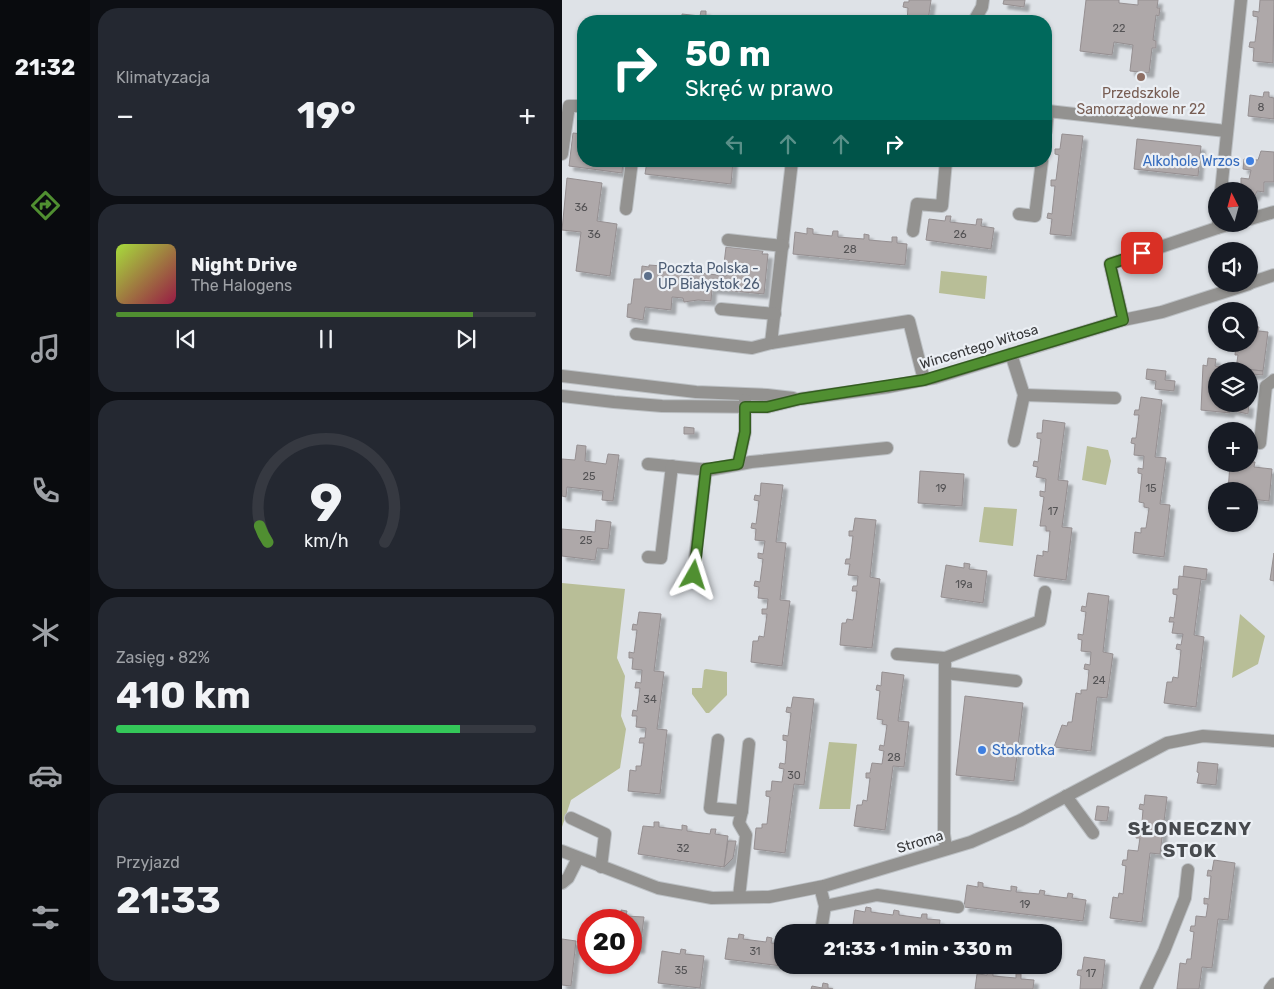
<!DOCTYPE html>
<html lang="pl">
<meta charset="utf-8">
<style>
body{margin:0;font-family:Rubik,sans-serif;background:#242831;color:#f1f3f6;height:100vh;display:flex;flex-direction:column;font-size:19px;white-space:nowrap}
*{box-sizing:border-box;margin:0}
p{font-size:16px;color:#9ea1a6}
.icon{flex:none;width:28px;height:28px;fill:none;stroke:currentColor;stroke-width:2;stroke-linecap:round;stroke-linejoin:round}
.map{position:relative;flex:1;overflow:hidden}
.drawer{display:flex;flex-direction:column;gap:8px;padding:8px;background:#0d0f14;width:472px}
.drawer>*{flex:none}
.banner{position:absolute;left:15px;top:15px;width:475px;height:152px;border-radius:20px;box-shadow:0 1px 4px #0004;background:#00695c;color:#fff;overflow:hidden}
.needle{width:32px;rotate:354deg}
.controls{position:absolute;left:646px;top:182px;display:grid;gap:10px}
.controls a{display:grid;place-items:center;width:50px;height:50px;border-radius:50%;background:#171b24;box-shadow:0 1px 4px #0004;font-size:25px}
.speed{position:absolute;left:15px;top:909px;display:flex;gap:10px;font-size:25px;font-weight:700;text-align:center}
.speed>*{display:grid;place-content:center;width:65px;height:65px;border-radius:50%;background:#171b24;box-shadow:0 1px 4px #0004;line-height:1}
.speed .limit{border:8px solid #d22;background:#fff;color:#111}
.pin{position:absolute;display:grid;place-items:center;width:42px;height:42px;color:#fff;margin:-21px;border-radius:10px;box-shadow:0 2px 8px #0006}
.me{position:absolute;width:55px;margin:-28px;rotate:6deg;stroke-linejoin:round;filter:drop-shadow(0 0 4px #0008)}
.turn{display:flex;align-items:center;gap:18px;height:105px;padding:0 25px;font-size:22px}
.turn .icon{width:65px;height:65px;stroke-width:2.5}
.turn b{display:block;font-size:35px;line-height:42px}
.lanes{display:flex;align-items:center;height:48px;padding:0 25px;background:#0003;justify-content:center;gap:25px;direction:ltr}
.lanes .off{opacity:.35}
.big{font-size:38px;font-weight:700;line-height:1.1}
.drawer .widget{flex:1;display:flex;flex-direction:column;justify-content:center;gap:8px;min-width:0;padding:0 18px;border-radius:20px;background:#242831}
.drawer .dial{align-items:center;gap:0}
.dial svg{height:130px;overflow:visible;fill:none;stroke:#363941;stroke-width:7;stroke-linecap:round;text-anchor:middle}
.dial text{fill:#f1f3f6;stroke:none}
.song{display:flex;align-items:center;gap:15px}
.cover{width:60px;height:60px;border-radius:8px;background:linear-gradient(135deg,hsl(80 70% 55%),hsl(340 70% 35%))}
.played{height:5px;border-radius:2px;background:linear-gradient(90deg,#508f31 85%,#363941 85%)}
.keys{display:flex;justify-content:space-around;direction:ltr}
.heat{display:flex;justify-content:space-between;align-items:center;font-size:28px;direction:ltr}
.charge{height:8px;border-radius:4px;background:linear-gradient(90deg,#34c759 82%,#363941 0)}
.trip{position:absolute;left:212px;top:924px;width:288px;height:50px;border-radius:20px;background:#171b24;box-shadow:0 1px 4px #0004;font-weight:700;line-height:50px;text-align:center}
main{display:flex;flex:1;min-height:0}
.menu{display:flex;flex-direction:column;width:90px;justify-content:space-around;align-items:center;background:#090b0e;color:#9ea1a6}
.menu .icon{width:35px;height:35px}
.menu .current{color:#508f31}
.menu b{font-size:22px;color:#f1f3f6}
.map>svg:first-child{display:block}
.green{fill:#b8be97}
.building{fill:#aea8a9;stroke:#958f91;filter:url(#shadow)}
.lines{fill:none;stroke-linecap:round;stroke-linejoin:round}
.minor-casing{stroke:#bcc0c4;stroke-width:14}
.minor{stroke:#939290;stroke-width:12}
.route-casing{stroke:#345d20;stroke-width:12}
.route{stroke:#508f31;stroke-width:9}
.education-dot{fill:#8d6e63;stroke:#ebeff4;stroke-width:2}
.shop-dot{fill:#3f7fe0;stroke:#ebeff4;stroke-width:2}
.service-dot{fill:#5c6f8a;stroke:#ebeff4;stroke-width:2}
.labels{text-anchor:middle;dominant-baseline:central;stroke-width:4.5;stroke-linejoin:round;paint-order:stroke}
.number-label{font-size:11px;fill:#545355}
.education-label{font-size:14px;fill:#785e54;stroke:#ebeff4}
.shop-label{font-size:14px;fill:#366cbe;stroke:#ebeff4;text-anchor:end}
.service-label{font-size:14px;fill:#4e5e75;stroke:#ebeff4;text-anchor:start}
.street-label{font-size:14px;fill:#363739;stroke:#ebeff4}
.district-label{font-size:19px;font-weight:bold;letter-spacing:1px;fill:#474a4e;stroke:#ebeff4}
</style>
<main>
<nav class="menu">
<b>21:32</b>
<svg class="icon current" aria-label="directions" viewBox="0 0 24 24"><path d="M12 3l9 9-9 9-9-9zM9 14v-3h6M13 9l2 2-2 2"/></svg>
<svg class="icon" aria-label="music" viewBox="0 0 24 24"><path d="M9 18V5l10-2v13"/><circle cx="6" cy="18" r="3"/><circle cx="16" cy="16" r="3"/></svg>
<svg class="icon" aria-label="phone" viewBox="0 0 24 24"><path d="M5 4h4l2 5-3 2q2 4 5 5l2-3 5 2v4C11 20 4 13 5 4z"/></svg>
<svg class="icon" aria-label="climate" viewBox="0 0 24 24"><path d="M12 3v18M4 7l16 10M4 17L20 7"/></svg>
<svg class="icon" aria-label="car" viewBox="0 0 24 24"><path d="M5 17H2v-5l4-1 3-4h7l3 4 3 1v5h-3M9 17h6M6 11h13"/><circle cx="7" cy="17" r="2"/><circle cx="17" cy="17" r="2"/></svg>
<svg class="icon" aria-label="filters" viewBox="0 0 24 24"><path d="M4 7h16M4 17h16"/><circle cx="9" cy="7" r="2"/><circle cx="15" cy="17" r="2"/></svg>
</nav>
<section class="drawer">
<div class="widget"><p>Klimatyzacja</p>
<div class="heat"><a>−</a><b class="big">19°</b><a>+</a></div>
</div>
<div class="widget">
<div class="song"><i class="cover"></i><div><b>Night Drive</b><p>The Halogens</p></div></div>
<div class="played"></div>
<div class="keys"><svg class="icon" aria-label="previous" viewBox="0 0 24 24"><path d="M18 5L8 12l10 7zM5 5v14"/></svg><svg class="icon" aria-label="pause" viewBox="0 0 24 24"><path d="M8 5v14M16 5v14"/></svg><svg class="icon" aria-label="next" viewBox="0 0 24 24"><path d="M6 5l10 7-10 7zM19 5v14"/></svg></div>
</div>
<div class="widget dial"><svg viewBox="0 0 100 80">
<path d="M14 69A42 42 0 1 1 86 69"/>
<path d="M14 69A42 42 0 0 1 9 59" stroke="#508f31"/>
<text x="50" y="56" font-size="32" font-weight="700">9</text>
<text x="50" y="72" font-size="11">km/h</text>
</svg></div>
<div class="widget"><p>Zasięg · 82%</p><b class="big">410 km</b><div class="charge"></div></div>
<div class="widget"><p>Przyjazd</p><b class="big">21:33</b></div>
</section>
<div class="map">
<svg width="712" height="989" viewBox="0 0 712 989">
<defs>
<filter id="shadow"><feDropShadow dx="4.5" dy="4.5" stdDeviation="1" flood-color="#0004"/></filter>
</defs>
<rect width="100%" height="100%" fill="#dee2e7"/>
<g class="green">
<polygon points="379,271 425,276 423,299 377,293"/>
<polygon points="525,446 546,450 549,461 544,485 520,480"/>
<polygon points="422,507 455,509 451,546 417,542"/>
<polygon points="0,583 63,589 55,658 63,676 59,716 64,729 58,768 9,800 0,827"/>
<polygon points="678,614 703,636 696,664 670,678"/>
<polygon points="144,669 165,672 165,695 147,713 144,713 130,694 130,688 140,688 142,670"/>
<polygon points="267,742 295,744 288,809 257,809"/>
</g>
<g class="building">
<polygon points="347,0 369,0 366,21 345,21 346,8 341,7 342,2 347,2"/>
<polygon points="442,0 463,0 462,7 441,4"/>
<polygon points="524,0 557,0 557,3 576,5 576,0 596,0 595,8 598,8 597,16 594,15 591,40 594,41 594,48 590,48 587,73 568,71 571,45 552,42 550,55 518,51"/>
<polygon points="698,0 712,0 711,63 691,61 692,48 687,47 688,42 693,42 696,17 691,16 691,11 697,12"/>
<polygon points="139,11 144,11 144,17 179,20 180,16 186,16 185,21 187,21 120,21 120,14 138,16"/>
<polygon points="702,92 707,92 707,97 712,98 712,119 686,116 688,95 701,97"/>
<polygon points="11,133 21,134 21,161 61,161 60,173 7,166"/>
<polygon points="500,134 521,136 509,236 488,234 490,219 485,218 486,213 490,214 493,186 489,186 489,180 494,180 497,155 493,154 493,149 498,149"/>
<polygon points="575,139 639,146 636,176 572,169"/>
<polygon points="699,151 712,152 712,182 702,182 702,192 695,191 693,196 688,196 688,191 679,190 679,178 687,179 689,170 681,169 682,159 696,160"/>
<polygon points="85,161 171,161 169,184 83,174"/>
<polygon points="5,178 40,183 35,221 55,224 48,276 14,271 19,232 0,230"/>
<polygon points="384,216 389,216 388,222 414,225 415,219 420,219 419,226 432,228 429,249 364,240 367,219 383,221"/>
<polygon points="245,228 251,229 251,234 270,236 271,231 276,231 276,237 302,239 302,234 307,235 307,240 330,242 330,237 335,237 335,243 345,244 343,265 231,254 233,232 245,234"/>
<polygon points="164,247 201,251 200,254 206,254 202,294 150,289 149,301 136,300 122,302 121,298 110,297 109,310 83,307 81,320 65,317 66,304 69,304 72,279 79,279 80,266 87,267 87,265 100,266 100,268 120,271 120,268 139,270 138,273 164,276 165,273 161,272"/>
<polygon points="688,326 697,327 696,331 706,332 701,371 674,368 676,355 673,355 674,344 688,344"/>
<polygon points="646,358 654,359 653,366 701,371 701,375 689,374 688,390 688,371 655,371 655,404 687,404 686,414 668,410 668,413 639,410 641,365 645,366"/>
<polygon points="585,369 604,371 603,380 613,381 612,391 593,389 594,381 584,379"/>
<polygon points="579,397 600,400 593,457 604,458 598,504 608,505 602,557 571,553 573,532 579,533 579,528 584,528 587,508 582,507 582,503 577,502 580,474 576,473 576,468 581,469 582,456 572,455 573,444 569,443 570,438 574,438 577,415 572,415 573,410 577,410"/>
<polygon points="481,420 503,423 496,480 506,481 500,527 510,528 504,580 472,576 475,555 481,556 481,551 486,552 488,531 484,531 484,526 478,526 482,497 478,496 478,491 483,492 484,479 474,477 476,467 471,466 472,461 476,462 479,439 475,438 475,433 480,433"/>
<polygon points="122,427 132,428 132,434 122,434"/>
<polygon points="15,445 24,446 23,461 44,464 46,454 57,455 51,501 40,500 41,491 5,487 4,497 0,496 0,459 13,460"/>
<polygon points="688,462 693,462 692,467 710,469 707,501 688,499 688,491 666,491 668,464 687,466"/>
<polygon points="358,471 402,474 400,506 356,503"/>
<polygon points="199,483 221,485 214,542 224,543 218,600 228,601 220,666 189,662 191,641 196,641 197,636 202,637 205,614 200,614 200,609 205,609 206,599 196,598 197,587 192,586 193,581 198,582 201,559 196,558 196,553 201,554 203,541 193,540 194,529 189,528 190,523 194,524 197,501 192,500 193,495 198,496"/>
<polygon points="293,518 314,520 308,577 318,579 310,648 278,645 280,623 284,623 285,619 291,620 295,591 290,591 291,586 295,586 296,576 286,575 288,564 283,564 284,559 288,559 291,536 287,536 287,531 291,531"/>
<polygon points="34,520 49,522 46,549 35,548 33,560 0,556 0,529 33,532"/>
<polygon points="712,553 712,581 708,580"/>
<polygon points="402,563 408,564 407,569 425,571 421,603 379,597 384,565 402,568"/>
<polygon points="622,566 645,569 644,580 621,577"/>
<polygon points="617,576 639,579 632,635 642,637 634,707 602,703 605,682 610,682 611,677 616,678 619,650 614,649 615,644 619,645 621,634 610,633 612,622 607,622 608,617 612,618 615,595 611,594 611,589 616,589"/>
<polygon points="526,593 547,596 541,652 551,654 545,698 535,697 529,751 492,747 500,725 505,726 506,722 510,722 514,693 519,694 519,690 525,690 527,670 522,669 523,664 528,665 529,652 519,651 520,640 516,639 516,634 521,635 524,612 519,611 520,606 524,607"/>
<polygon points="77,612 99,614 92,671 102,672 95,729 105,730 98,794 66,791 68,770 74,771 74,766 79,766 82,743 77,743 78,738 83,738 84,728 74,727 75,716 70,716 71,710 75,711 78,688 73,688 74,682 79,683 80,670 70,669 71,658 67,658 67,652 72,653 75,630 70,630 71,624 75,625"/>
<polygon points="320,672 342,675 336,721 347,722 342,767 331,766 323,830 292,826 295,805 300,805 301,800 305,801 308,778 304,778 304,773 308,773 310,763 320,764 322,751 317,750 318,745 322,746 325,725 320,724 321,720 315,719 318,691 314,690 315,685 319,686"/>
<polygon points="403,696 461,703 452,781 394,775"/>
<polygon points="231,697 252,699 242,785 232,784 223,853 192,849 194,828 200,828 200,824 205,824 208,797 204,796 204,791 209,791 210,781 220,782 222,769 217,768 218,763 223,764 225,741 221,740 221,735 226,736 229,713 224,712 225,707 229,708"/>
<polygon points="636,762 656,764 654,785 635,783 637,773 635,772"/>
<polygon points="583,795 605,797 598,854 588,853 580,922 548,918 551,897 556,898 557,893 561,894 564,866 560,865 561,860 565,860 566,850 576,851 578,838 574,838 574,833 579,833 581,810 577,809 578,804 582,805"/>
<polygon points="535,806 547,807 545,821 533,820"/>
<polygon points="92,822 97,822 97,827 120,830 120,825 125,826 125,831 148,834 149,829 154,829 153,834 166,836 162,867 76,854 81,826 92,827"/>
<polygon points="166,841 174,841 171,858 162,867"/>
<polygon points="652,860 673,863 666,920 656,919 650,968 640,967 637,989 615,989 618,963 624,964 625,959 629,959 632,932 628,931 629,926 633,926 634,916 644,917 646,904 642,904 642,898 647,899 649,876 645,876 646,870 650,871"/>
<polygon points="416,882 421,883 421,887 449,891 449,886 455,887 454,892 477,894 478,890 483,891 482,895 505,898 506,893 511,894 510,898 524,900 521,921 402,907 405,885 416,887"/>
<polygon points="304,907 309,908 309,912 331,915 332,910 337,911 337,915 359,918 360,914 365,914 365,919 378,920 377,932 290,932 293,910 303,912"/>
<polygon points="59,910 65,911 64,916 82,917 78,949 69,948 69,920 40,920 41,913 59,915"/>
<polygon points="177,934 182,935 181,939 204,942 205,937 210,938 209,943 221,944 220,966 163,959 166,938 176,939"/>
<polygon points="0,939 14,941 9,986 0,985"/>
<polygon points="119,949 124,950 123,954 142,956 138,988 96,983 100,951 118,954"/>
<polygon points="522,957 543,960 540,989 518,989 519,976 515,975 516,970 520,970"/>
<polygon points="426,970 431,971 431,976 454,978 454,974 459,974 459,979 472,980 471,989 413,989 415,974 425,975"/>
<polygon points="261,983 266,984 266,988 271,989 249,989 250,986 260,988"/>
</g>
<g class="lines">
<defs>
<g id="minor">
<polyline points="412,21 420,7 421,0"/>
<polyline points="484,131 486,111 664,131"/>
<polyline points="0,154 7,106 21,106"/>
<polyline points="230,161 209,343 347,321 362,380"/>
<polyline points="659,191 679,0"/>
<polyline points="64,209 70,161"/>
<polyline points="457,214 473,216 480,161"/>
<polyline points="688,219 712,212"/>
<polyline points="655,228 669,224"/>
<polyline points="351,231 355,204 380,206 384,161"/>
<polyline points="166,240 221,246"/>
<polyline points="688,283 712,275"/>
<polyline points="159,309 213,314"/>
<polyline points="561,320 548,264 655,228 656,224"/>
<polyline points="74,334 190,348 209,343"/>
<polyline points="449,354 462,395 452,441"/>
<polyline points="0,376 134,392 205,395 231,398"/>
<polyline points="462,395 553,398"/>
<polyline points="0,396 52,402 100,406 205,407 238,399 326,387 372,378 561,320 600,312 687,284"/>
<polyline points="698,443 704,386 712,380"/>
<polyline points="86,464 147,470 189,462 325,448"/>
<polyline points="176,464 183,432 183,400"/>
<polyline points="86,557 99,558 110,466"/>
<polyline points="131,575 144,469"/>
<polyline points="335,654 383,658"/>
<polyline points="383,673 454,681"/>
<polyline points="156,740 148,808 180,811 177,823 184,835 177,897"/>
<polyline points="504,796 531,833"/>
<polyline points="180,811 187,744"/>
<polyline points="9,818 43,834 39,867"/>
<polyline points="384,849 382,834 383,658 478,621 483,592"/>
<polyline points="0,851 96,888 150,898 207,897 262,886 409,842 459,820 605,743 641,736 712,741"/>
<polyline points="0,883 6,878 16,858"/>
<polyline points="258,887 263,906 259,931"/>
<polyline points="263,906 315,895 396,907"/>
<polyline points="584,989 602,951 623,898 626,870"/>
<polyline points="708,989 712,984"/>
</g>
</defs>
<use href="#minor" class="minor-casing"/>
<use href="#minor" class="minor"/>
</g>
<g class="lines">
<defs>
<polyline id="route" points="132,575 144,469 176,464 183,432 183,407 205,407 238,399 362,380 561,320 548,264 580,253"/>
</defs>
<use href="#route" class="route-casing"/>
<use href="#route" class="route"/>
</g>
<circle class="education-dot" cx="579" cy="77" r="5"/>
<g class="shop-dot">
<circle cx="688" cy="161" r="5"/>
<circle cx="420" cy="750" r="5"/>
</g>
<circle class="service-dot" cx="86" cy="276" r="5"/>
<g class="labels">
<g class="number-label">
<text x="557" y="28">22</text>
<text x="699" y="107">8</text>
<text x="19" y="207">36</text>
<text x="32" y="234">36</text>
<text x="398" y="234">26</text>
<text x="288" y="249">28</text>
<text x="27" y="476">25</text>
<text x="379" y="488">19</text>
<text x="589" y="488">15</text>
<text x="491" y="511">17</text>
<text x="24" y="540">25</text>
<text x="402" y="584">19a</text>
<text x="537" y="680">24</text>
<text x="88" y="699">34</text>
<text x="332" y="757">28</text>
<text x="232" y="775">30</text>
<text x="121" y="848">32</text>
<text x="463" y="904">19</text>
<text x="193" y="951">31</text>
<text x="119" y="970">35</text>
<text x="529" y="973">17</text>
</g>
<g class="education-label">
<text x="579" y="93">Przedszkole<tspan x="579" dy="16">Samorządowe nr 22</tspan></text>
</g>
<g class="shop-label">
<text x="678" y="161">Alkohole Wrzos</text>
<text x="430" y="750" text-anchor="start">Stokrotka</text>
</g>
<g class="service-label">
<text x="96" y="268">Poczta Polska -<tspan x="96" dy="16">UP Białystok 26</tspan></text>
</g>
<g class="street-label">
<text transform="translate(417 347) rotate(-17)">Wincentego Witosa</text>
<text transform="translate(358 842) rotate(-17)">Stroma</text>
</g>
<g class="district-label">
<text x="628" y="828">SŁONECZNY<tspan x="628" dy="22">STOK</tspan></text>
</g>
</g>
</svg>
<div class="controls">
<a><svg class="needle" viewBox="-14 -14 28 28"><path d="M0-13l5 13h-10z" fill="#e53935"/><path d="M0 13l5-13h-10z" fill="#9ea1a6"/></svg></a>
<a><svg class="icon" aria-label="sound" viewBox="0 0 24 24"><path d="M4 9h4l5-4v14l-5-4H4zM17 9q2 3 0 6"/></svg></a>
<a><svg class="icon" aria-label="search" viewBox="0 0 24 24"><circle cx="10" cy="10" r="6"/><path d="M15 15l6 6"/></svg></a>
<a><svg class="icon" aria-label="layers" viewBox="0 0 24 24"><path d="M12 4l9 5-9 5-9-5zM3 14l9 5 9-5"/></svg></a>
<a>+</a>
<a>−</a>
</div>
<div class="speed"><div class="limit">20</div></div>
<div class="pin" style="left:580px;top:253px;background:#d93025"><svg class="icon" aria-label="arrive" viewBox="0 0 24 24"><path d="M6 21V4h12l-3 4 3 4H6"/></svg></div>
<svg class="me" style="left:132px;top:575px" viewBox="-20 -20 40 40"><path d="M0-17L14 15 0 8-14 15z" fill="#508f31" stroke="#fff" stroke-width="4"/></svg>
<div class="trip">21:33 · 1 min · 330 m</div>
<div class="banner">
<div class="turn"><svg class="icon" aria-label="right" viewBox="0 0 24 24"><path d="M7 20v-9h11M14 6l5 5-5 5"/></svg><div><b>50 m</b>Skręć w prawo</div></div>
<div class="lanes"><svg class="icon off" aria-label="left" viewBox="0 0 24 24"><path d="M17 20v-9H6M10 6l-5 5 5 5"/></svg><svg class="icon off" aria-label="ahead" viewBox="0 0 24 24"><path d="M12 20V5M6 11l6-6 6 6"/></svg><svg class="icon off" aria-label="ahead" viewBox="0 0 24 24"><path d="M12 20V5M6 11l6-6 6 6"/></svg><svg class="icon" aria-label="right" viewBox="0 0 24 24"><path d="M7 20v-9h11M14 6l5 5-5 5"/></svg></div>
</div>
</div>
</main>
